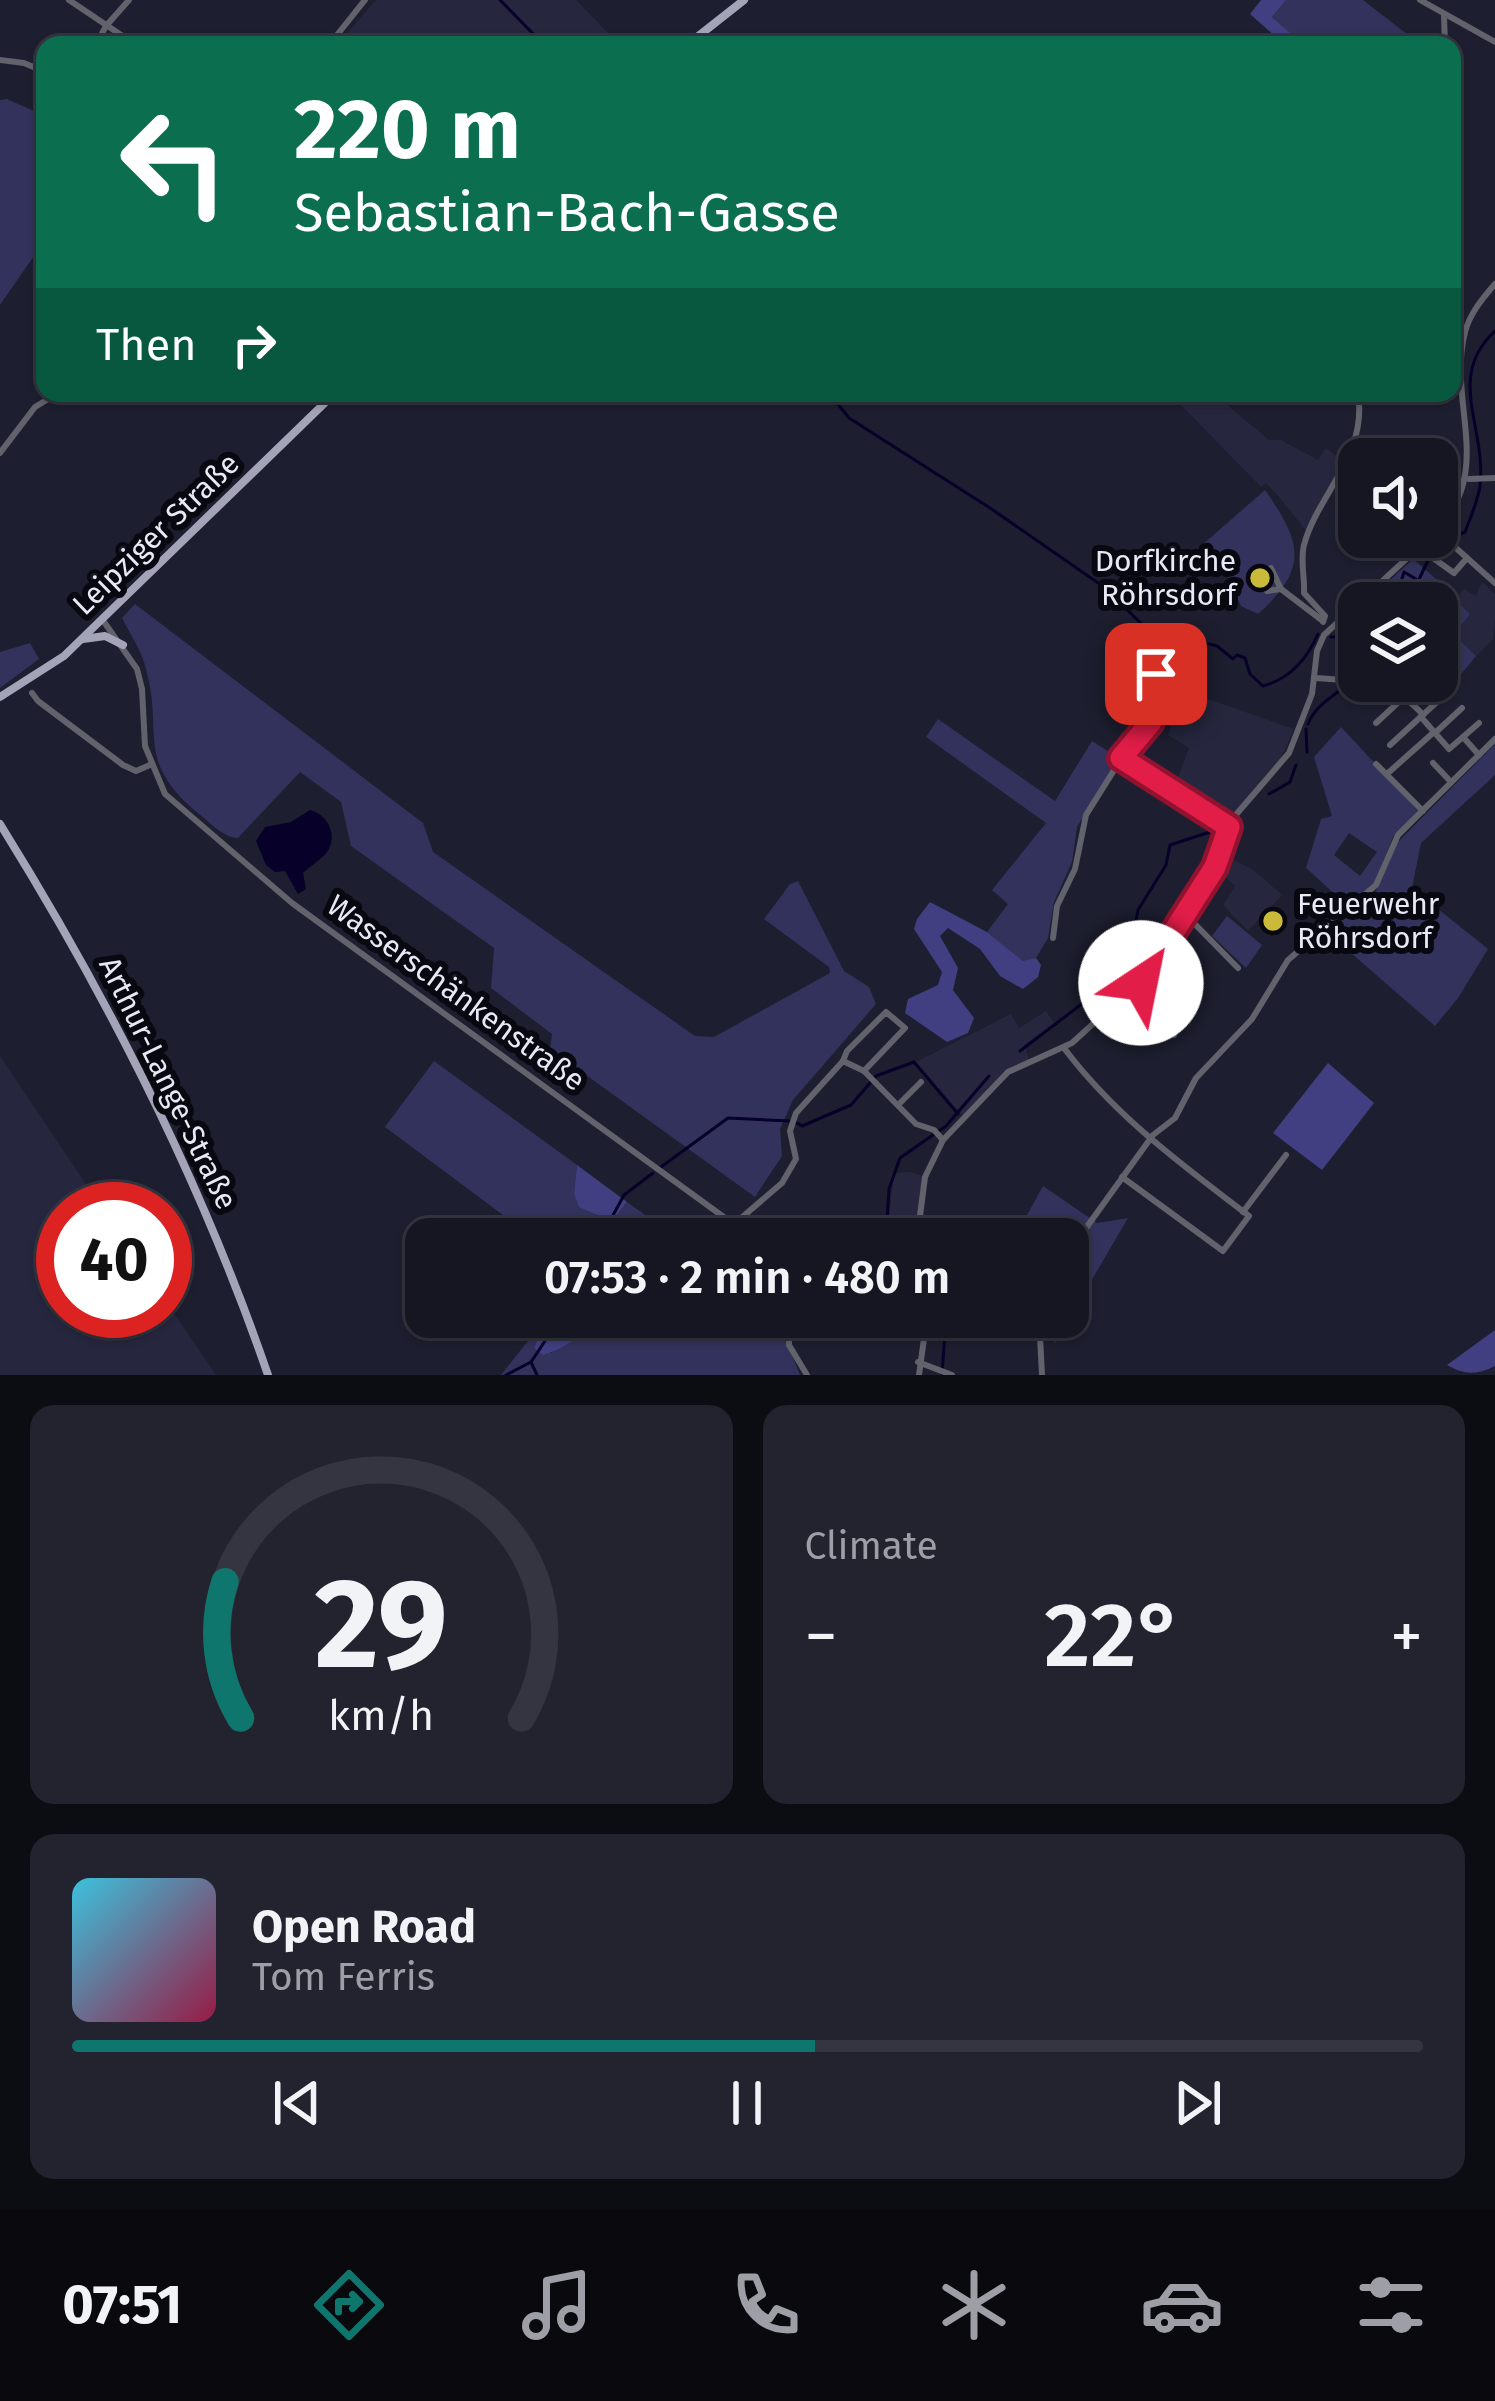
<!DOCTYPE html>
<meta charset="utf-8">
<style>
body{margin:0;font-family:"Fira Sans",sans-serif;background:#232330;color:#f1f3f6;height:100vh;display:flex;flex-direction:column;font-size:45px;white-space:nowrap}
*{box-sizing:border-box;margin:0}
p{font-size:39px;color:#9e9fa6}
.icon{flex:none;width:66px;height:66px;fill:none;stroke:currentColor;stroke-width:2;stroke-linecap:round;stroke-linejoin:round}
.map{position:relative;height:1375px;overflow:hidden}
.panel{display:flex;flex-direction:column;gap:30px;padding:30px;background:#0c0c13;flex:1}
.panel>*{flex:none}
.guide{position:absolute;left:36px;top:36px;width:1425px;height:366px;border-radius:24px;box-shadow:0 3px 9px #0004,0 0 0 3px #353541;background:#0b6e4f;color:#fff;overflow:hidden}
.controls{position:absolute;left:1338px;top:438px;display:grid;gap:24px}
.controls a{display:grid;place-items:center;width:120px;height:120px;border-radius:24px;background:#161623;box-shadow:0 3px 9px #0004,0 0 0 3px #353541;font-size:60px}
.speed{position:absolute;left:36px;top:1182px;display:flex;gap:24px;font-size:60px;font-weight:700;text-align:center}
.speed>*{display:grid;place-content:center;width:156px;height:156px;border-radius:50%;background:#161623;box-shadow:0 3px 9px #0004,0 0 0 3px #353541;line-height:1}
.speed .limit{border:18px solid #d22;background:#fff;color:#111}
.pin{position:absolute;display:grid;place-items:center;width:102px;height:102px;color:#fff;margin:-51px;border-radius:24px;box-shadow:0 6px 18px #0006}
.me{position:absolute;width:132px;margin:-66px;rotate:34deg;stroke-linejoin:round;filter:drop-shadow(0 0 9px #0008)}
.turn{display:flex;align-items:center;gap:42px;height:252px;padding:0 60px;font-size:54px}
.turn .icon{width:156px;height:156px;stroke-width:2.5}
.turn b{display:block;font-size:84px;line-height:102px}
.then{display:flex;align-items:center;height:114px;padding:0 60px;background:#0003;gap:24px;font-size:45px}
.big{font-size:90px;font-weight:600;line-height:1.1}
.panel .tile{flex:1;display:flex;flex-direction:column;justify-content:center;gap:18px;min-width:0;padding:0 42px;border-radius:24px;background:#232330}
.panel .dial{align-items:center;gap:0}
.dial svg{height:312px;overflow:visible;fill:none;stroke:#353541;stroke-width:7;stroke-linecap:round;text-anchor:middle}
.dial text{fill:#f1f3f6;stroke:none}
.song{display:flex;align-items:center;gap:36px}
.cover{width:144px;height:144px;border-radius:18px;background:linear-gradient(135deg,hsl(190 70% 55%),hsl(340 70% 35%))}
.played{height:12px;border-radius:6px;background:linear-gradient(90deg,#0f766e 55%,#353541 55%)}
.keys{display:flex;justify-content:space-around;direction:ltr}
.heat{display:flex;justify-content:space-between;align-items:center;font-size:66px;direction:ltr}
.panel .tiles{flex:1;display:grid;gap:30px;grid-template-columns:1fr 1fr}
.tile:last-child{grid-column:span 2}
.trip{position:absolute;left:405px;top:1218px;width:684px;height:120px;border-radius:24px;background:#161623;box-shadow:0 3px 9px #0004,0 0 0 3px #353541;font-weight:600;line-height:120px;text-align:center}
.tab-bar{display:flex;height:192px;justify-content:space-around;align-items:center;background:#09090e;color:#9e9fa6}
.tab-bar .icon{width:84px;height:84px}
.tab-bar .current{color:#0f766e}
.tab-bar b{font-size:54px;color:#f1f3f6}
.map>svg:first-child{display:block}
.built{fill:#26273e}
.green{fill:#32325c;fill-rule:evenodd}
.forest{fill:#413f82}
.water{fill:#070029}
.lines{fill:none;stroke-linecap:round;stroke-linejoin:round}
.stream{stroke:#070029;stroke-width:3}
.minor{stroke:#61626b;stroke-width:6}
.major{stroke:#a3a4b8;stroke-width:8}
.route-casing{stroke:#92132f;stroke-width:30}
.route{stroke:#e11d48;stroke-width:21}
.poi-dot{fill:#caba3a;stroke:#080910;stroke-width:4.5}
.labels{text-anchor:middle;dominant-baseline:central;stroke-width:12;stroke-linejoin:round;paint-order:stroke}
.street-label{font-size:30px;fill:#e8e9f6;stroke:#080910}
.poi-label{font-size:30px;fill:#e8e9f6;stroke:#080910;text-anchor:end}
</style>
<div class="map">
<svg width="1495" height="1375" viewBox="0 0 1495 1375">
<rect width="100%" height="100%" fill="#1d1e2f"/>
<g class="built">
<polygon points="376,0 576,0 620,45 337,45"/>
<polygon points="1189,393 1213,393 1269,440 1281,440 1318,460 1326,448 1341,459 1342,464 1307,532 1280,498 1266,483 1261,487 1180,404"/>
<polygon points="1482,582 1495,594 1495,620 1493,639 1476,656 1458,640 1457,631 1470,614 1455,599 1464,589 1476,596"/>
<polygon points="1185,691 1294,729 1275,771 1229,827 1172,794 1189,748 1168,735"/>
<polygon points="1226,856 1252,869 1282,895 1248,931 1223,905 1235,886 1220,871"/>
<polygon points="1046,1011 1054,1023 1024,1045 1030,1062 1008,1072 964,1117 916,1062 1011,1014 1019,1028"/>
<polygon points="0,1056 92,1193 118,1197 126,1209 63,1209 63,1311 165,1311 165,1300 216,1375 0,1375"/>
<polygon points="911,1172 925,1177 916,1234 888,1228 894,1173"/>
</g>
<g class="green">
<polygon points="1286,0 1363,0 1421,45 1304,45 1272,17"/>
<polygon points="7,99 45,116 45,240 0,305 0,100"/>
<path d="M 1265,490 C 1303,544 1308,569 1258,614 L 1241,606 L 1224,568 L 1201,546 Z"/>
<polygon points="1413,559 1444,586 1439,593 1450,604 1455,599 1470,614 1457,631 1458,639 1476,656 1452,685 1437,668 1437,603 1365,603"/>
<path d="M 135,604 L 423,823 L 433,852 L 695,1036 L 714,1037 L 830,973 L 829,967 L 764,919 L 790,884 L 798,881 L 844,971 L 869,987 L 876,1004 L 793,1100 L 780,1129 L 782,1156 L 755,1197 L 550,1049 L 552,1034 L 491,988 L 494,948 L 351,846 L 341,802 L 300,772 L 238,838 C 222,837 211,823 199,814 C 134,761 164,734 146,669 C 142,651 130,634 122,618 Z"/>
<polygon points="30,643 39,659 0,688 0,652"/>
<polygon points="938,719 1055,801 1092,741 1120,759 1077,827 1072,862 1054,902 1048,938 1036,958 1024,962 987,932 1008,904 992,890 1046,823 926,737"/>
<path d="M 1341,727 L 1419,811 L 1394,835 L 1374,883 L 1349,907 L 1306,868 L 1321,819 L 1332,816 L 1314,757 ZM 1349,833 L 1377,852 L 1360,876 L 1334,855 Z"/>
<polygon points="1495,744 1495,775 1421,843 1412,888 1488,949 1458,998 1435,1026 1328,933 1376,891 1395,845"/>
<polygon points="1227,916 1262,945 1246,968 1212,936"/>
<polygon points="434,1061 577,1165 574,1193 612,1221 627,1202 679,1239 535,1239 385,1127"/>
<polygon points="1043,1186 1097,1223 1128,1218 1055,1343 1042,1317 1068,1317 1068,1239 1014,1239"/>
<polygon points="539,1317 546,1317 534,1348 551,1353 588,1328 592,1317 776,1317 800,1375 501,1375 531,1337"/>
</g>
<g class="forest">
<polygon points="1261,0 1286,0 1272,17 1304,45 1285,45 1250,14"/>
<polygon points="930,902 987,932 1023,961 1036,958 1041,965 1038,977 1023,989 1000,976 980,949 948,928 940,936 958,968 953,990 974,1018 968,1033 947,1042 905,1013 908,999 938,985 942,972 914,929 917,919"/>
<polygon points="1328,1063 1374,1103 1322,1170 1273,1133"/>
<polygon points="577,1165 627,1202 612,1221 579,1207 574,1193"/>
<path d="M 546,1317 L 592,1317 C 584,1336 563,1349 543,1355 L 534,1348 Z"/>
<path d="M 1495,1330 L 1495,1366 C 1477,1375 1464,1375 1447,1365 Z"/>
</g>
<path class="water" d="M 310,810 C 327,814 339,835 327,852 C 322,859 310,866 303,873 L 306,889 L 298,894 L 285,871 L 275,872 L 266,865 L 256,841 L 265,827 L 291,822 Z"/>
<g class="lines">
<g class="stream">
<polyline points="500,0 544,45"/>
<polyline points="829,393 849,418 990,508 1104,587 1166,648"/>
<path d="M 1452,537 L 1465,532 C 1470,519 1478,500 1480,486 C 1487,428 1445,377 1495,331"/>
<polyline points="1399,589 1404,572 1416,579"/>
<polyline points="1387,603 1394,595"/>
<polyline points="1408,603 1430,556"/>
<polyline points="1331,637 1345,637 1359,626"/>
<path d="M 1178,651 L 1190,639 L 1217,646 L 1233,659 L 1237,655 L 1245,658 L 1250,674 L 1263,686 C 1289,679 1307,659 1318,634"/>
<path d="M 1308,724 C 1318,699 1345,693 1359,671"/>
<polyline points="1306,729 1307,752"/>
<polyline points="1269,794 1290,782 1296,765"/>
<polyline points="1020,1051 1112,981 1131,946 1138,910 1166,865 1170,845 1216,830"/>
<polyline points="797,1123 802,1126 851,1105 876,1076 914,1062 958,1114"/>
<polyline points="661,1167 728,1118 790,1121"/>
<polyline points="611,1219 624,1195 653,1173"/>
<polyline points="602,1239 607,1227"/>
<polyline points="886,1239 889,1189 900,1158 946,1126 989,1076"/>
<polyline points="506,1375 531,1362"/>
<polyline points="537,1375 531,1362 555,1326"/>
<polyline points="942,1375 946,1317"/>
</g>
<g class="minor">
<polyline points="69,0 136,45"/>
<polyline points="1420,0 1495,42"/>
<polyline points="1444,16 1445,45"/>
<polyline points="96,45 106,26 129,0"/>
<polyline points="329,45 365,0"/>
<polyline points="0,60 24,63 45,72"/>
<polyline points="1452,342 1464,335"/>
<polyline points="0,453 35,407 58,393"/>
<polyline points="1340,479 1359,491"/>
<polyline points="1469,479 1495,478"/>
<path d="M 1437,530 C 1495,469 1447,403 1465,332 C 1470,313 1483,298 1495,284"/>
<polyline points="1437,531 1495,583"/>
<polyline points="1446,539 1433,558 1454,573 1467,558"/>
<polyline points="1271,568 1281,589 1323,621"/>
<polyline points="1267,591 1281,589"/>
<polyline points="102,619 137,669 142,689 145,746 165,794 292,903 754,1239"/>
<path d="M 1323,622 L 1325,616 L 1304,593 C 1305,578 1300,561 1304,545 C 1318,493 1368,456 1358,393"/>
<polyline points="1437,673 1437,672"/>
<path d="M 1315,678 C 1357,681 1394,681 1423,715"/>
<polyline points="32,693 38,701 123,765 136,771 150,765"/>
<polyline points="1408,698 1428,681"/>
<polyline points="1421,717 1449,749 1463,737 1479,755"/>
<polyline points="1376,723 1404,697"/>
<polyline points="1435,733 1462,708"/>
<polyline points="1463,737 1479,723"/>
<polyline points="1390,745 1450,690"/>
<polyline points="1121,758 1229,827"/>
<polyline points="1433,763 1451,782"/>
<polyline points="1376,764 1423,811"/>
<polyline points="1388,773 1434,732"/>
<polyline points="1186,915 1238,968"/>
<polyline points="1053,938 1057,906 1075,869 1086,815 1126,751 1151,722 1156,674"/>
<polyline points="1114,972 1134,990"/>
<polyline points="1141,983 1170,1011 1174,1035"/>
<path d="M 1064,1048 C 1115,1116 1181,1164 1249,1216 L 1223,1251 L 1122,1177"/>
<polyline points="843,1061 864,1071"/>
<polyline points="899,1104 921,1082"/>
<polyline points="1243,1212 1286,1155"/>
<polyline points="733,1225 782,1183 796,1159 790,1131 796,1113 843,1061 847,1051 886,1012 905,1028 864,1071 916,1124 934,1130 943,1140"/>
<polyline points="917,1239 925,1177 943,1140 1008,1072 1072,1043 1153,969 1215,867 1234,817 1289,753 1312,694 1317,651 1324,635 1430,537"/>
<polyline points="1068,1253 1153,1135 1175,1118 1196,1078 1252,1019 1288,960 1376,885 1398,835 1495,739"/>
<polyline points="789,1317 789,1345 807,1375"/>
<polyline points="1039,1317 1042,1375"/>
<polyline points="918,1362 952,1375"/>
<polyline points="919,1375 927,1317"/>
</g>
<g class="major">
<polyline points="687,45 744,0"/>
<polyline points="83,639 105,636 123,645"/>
<polyline points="0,697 64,656 335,393"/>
<path d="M 0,824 C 109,999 201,1180 268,1375"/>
</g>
</g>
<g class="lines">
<defs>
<polyline id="route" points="1141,983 1215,867 1229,827 1121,758 1151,722 1156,674"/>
</defs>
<use href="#route" class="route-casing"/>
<use href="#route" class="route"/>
</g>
<g class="poi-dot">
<circle cx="1260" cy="578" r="12"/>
<circle cx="1273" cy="921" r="12"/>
</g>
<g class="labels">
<g class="street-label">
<text transform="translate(156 534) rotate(-44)">Leipziger Straße</text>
<text transform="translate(456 993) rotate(36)">Wasserschänkenstraße</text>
<text transform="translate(168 1083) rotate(64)">Arthur-Lange-Straße</text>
</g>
<g class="poi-label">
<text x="1236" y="561">Dorfkirche<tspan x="1236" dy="34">Röhrsdorf</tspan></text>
<text x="1297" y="904" text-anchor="start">Feuerwehr<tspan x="1297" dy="34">Röhrsdorf</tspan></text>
</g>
</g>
</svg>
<div class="controls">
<a><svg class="icon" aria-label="sound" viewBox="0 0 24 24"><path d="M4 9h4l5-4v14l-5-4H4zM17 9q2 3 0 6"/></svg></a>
<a><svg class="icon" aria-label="layers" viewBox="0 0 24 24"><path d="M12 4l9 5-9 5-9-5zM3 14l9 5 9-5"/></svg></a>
</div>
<div class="speed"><div class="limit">40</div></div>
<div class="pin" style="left:1156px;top:674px;background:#d93025"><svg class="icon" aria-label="arrive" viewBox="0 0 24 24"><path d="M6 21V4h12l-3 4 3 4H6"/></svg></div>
<svg class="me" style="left:1141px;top:983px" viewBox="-20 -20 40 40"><circle r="19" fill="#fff"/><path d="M0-13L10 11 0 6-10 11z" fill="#e11d48"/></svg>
<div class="trip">07:53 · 2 min · 480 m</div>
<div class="guide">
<div class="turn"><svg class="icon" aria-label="left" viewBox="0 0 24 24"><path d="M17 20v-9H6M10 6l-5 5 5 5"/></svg><div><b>220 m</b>Sebastian-Bach-Gasse</div></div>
<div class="then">Then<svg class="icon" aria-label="right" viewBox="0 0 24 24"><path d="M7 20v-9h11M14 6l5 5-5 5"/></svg></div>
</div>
</div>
<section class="panel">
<div class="tiles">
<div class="tile dial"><svg viewBox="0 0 100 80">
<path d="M14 69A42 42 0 1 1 86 69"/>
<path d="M14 69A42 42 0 0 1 10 34" stroke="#0f766e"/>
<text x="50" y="56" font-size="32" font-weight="700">29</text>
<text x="50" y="72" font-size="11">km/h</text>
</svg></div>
<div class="tile"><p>Climate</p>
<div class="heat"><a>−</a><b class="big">22°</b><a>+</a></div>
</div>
<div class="tile">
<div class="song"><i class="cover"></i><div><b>Open Road</b><p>Tom Ferris</p></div></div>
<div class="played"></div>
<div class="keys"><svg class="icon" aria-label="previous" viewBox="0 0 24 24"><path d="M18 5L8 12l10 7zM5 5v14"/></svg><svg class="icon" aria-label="pause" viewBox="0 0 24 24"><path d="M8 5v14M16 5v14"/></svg><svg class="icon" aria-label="next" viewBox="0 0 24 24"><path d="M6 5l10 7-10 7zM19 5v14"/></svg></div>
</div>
</div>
</section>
<nav class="tab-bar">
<b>07:51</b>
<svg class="icon current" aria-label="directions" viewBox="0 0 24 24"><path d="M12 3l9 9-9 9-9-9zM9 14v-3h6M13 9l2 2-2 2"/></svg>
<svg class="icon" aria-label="music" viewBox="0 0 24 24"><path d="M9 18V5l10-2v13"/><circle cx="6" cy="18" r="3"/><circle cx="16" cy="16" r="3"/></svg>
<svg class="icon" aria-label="phone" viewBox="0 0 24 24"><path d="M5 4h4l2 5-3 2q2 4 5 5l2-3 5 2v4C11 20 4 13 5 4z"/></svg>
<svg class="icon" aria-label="climate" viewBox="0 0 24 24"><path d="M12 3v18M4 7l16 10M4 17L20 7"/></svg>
<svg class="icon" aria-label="car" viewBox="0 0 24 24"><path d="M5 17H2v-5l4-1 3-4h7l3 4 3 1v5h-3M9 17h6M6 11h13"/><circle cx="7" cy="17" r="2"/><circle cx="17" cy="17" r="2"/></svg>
<svg class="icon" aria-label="filters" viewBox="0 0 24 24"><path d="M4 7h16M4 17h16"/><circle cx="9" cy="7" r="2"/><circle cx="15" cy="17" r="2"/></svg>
</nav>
